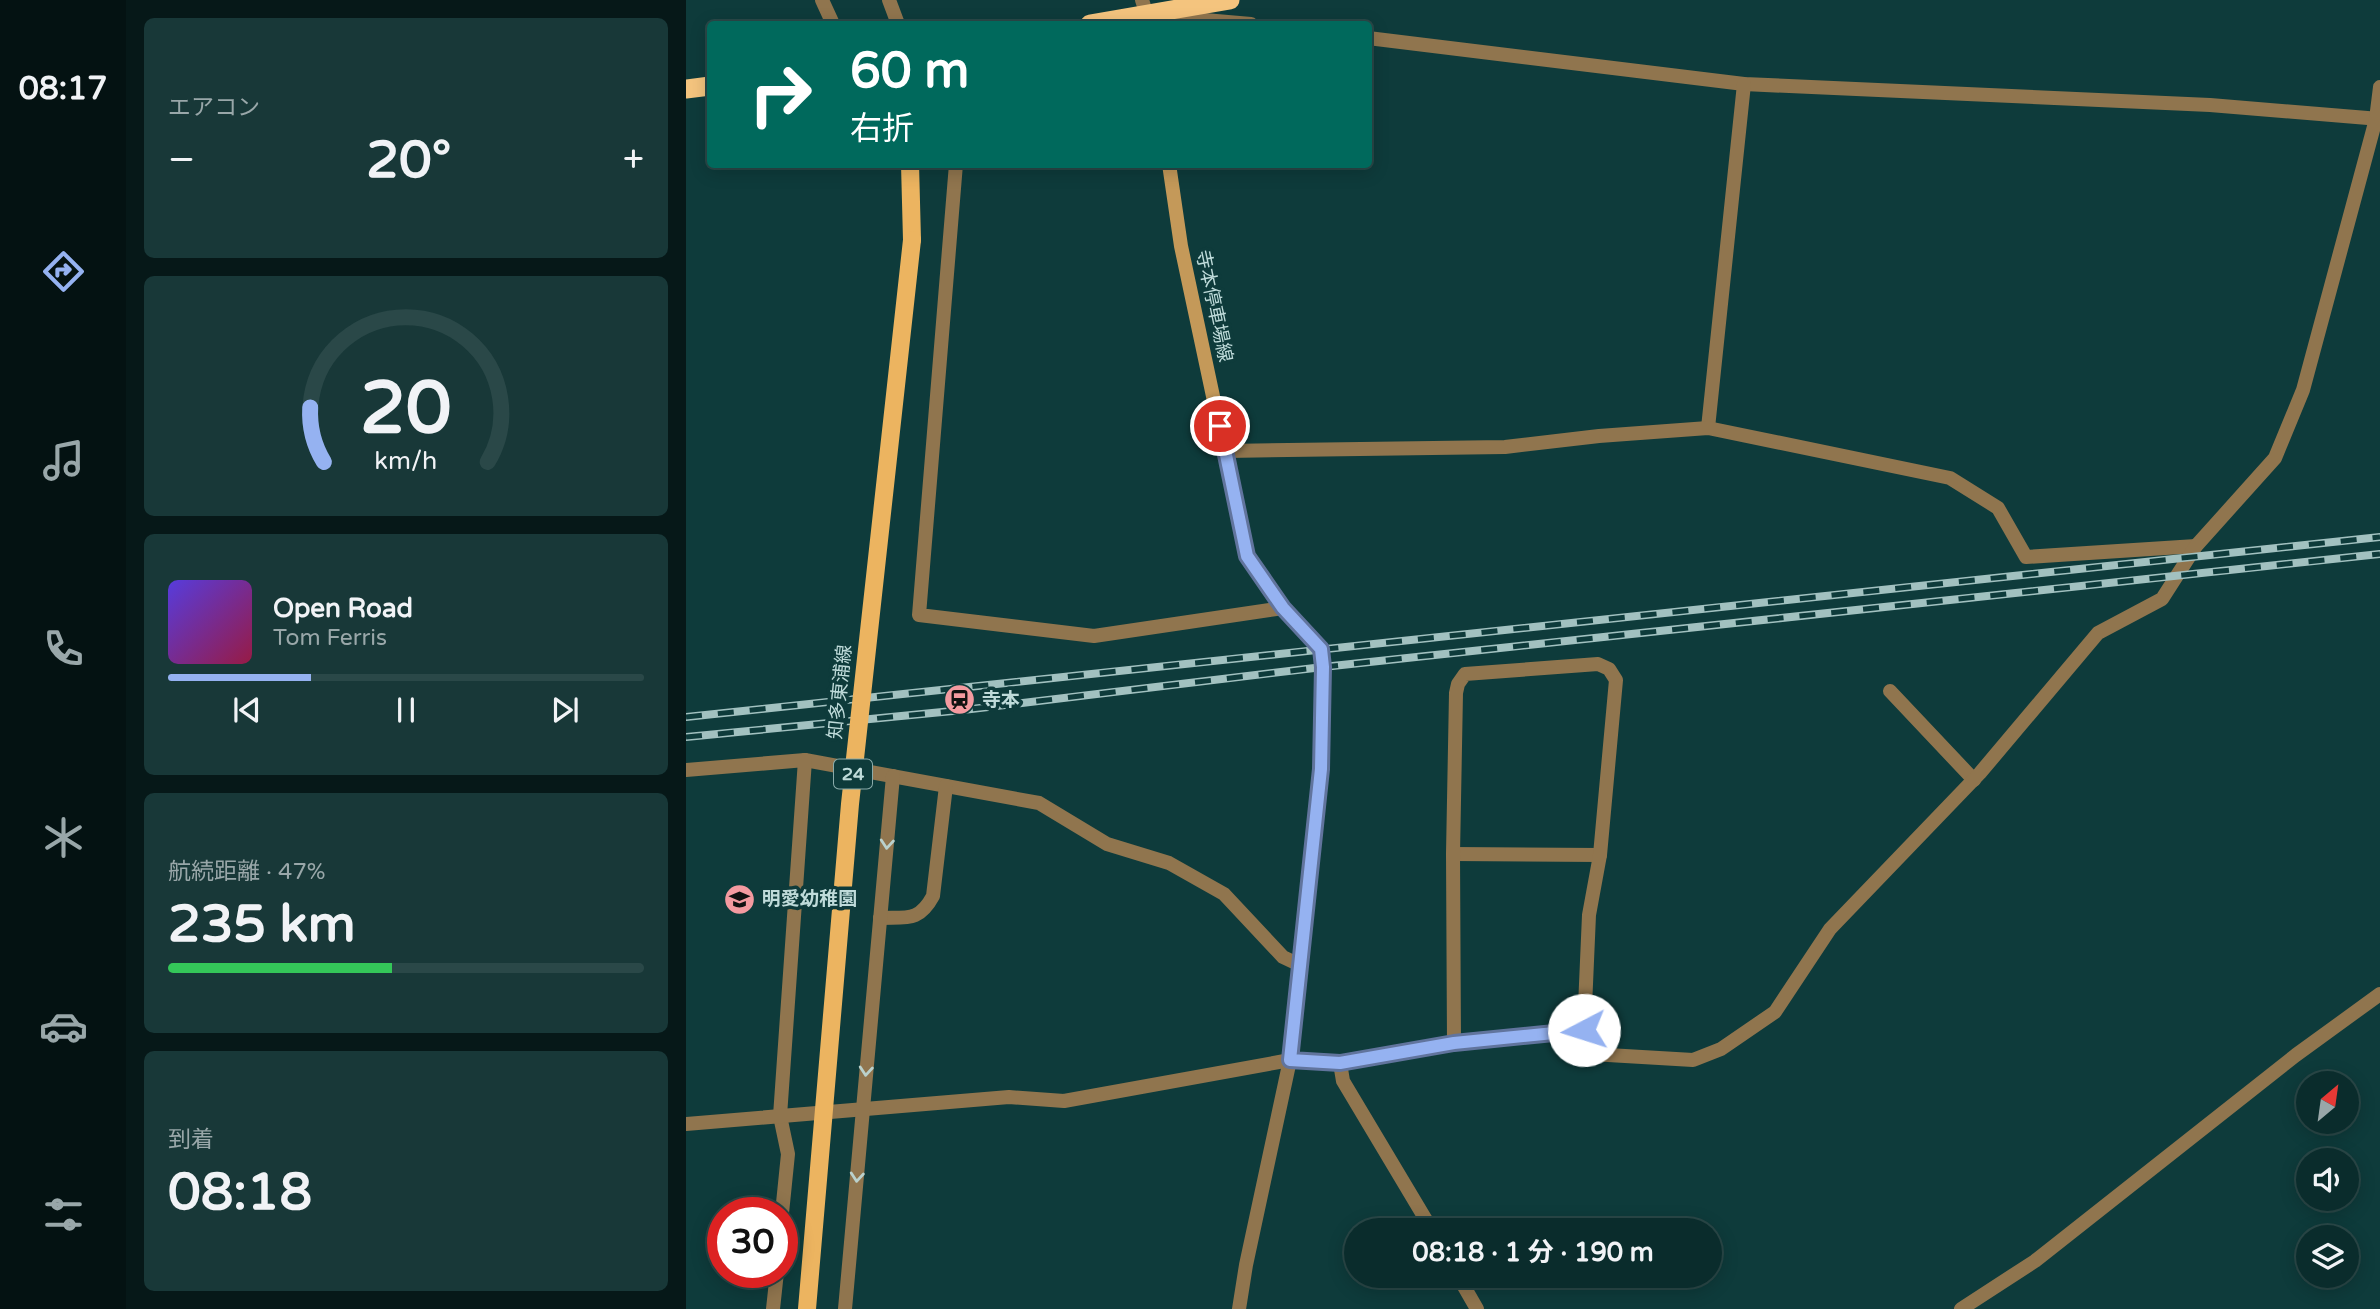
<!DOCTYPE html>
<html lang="ja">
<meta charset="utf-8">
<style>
body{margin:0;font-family:"Varela Round","Noto Sans JP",sans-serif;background:#183838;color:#f1f3f6;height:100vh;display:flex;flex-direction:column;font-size:26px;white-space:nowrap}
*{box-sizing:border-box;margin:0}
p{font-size:23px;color:#99a7a9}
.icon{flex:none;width:38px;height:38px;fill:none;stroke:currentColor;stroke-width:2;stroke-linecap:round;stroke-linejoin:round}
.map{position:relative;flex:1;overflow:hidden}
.drawer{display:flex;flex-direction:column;gap:18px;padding:18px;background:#061818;width:560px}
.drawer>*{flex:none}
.top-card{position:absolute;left:21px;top:21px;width:665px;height:147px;border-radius:7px;box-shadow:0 4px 18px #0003,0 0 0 2px #2a4848;background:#00695c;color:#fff;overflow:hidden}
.needle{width:46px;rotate:29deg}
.controls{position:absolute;left:1610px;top:1071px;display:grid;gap:14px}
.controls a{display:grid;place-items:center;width:63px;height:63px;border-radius:50%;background:#0a2c2c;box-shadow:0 4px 18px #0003,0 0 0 2px #2a4848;font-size:35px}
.speed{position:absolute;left:21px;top:1197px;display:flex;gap:14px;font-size:35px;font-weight:700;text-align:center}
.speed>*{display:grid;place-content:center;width:91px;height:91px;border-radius:50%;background:#0a2c2c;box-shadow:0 4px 18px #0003,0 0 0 2px #2a4848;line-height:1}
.speed .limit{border:10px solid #d22;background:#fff;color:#111}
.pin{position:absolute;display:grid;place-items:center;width:60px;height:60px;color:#fff;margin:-30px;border:4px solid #fff;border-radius:50%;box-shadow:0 2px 7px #0007}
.me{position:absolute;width:77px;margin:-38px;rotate:265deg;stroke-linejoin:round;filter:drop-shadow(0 0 5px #0008)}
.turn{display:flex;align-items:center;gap:24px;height:147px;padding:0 28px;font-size:32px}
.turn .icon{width:91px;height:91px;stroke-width:2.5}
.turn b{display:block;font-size:49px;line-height:60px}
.big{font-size:52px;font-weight:700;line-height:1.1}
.drawer .widget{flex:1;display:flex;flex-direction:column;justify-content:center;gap:10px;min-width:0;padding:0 24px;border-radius:10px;background:#183838}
.drawer .dial{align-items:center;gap:0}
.dial svg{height:182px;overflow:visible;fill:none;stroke:#2a4848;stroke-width:7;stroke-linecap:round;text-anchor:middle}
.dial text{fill:#f1f3f6;stroke:none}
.song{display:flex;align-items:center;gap:21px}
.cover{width:84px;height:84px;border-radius:10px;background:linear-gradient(135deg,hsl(250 70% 55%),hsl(340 70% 35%))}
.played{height:7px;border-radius:4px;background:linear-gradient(90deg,#95b2f1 30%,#2a4848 30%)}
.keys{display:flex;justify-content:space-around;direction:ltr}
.heat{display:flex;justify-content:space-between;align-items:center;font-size:38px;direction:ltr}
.charge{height:10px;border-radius:5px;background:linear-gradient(90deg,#34c759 47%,#2a4848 0)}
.trip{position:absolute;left:658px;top:1218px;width:378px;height:70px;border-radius:35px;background:#0a2c2c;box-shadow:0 4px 18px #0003,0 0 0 2px #2a4848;font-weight:700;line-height:70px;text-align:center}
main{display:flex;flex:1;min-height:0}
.tab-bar{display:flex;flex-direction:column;width:126px;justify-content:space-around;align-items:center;background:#041212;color:#99a7a9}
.tab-bar .icon{width:49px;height:49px}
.tab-bar .active{color:#95b2f1}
.tab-bar b{font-size:32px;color:#f1f3f6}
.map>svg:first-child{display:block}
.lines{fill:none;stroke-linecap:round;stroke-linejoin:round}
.minor{stroke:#90754e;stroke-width:14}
.tertiary{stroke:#90754e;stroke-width:14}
.secondary{stroke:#c49959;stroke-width:14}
.primary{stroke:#ecb460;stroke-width:18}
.trunk{stroke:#f4c47e;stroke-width:19}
.rail-casing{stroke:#a2c1c0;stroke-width:8}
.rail{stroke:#0e3b3b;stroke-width:5;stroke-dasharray:16;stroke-linecap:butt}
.primary-bridge{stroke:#ecb460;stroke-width:18}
.oneway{stroke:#bad1cc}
.route-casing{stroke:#61749d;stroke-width:18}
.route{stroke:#95b2f1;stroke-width:12}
.labels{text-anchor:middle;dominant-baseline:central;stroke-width:7;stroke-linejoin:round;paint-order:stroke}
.shield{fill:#0e3b3b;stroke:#8aabaa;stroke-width:2}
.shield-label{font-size:18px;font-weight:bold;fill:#bfdbda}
.street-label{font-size:19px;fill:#bfdbda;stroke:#0e3b3b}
.poi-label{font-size:19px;font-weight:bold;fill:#bfdbda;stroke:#0e3b3b;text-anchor:start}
</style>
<main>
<nav class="tab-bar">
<b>08:17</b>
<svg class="icon active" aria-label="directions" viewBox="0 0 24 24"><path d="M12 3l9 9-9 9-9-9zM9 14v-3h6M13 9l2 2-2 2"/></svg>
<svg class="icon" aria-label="music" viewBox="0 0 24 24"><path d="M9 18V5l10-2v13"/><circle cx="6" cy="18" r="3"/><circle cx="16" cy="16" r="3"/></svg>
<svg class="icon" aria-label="phone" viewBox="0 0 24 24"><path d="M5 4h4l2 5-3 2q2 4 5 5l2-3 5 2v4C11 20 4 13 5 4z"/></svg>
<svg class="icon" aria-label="climate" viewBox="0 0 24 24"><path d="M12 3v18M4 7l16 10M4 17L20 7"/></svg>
<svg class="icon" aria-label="car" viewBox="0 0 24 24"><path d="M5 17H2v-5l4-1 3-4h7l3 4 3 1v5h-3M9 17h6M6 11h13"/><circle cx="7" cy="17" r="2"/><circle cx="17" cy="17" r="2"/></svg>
<svg class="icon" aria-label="filters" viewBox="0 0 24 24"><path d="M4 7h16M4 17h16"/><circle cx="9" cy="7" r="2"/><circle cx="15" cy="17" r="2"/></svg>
</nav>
<section class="drawer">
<div class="widget"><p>エアコン</p>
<div class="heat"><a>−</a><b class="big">20°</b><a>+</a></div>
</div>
<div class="widget dial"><svg viewBox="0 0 100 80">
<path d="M14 69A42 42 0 1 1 86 69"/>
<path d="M14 69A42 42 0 0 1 8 45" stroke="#95b2f1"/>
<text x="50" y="56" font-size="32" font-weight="700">20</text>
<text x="50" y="72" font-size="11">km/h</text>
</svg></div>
<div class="widget">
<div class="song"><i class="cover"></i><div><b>Open Road</b><p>Tom Ferris</p></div></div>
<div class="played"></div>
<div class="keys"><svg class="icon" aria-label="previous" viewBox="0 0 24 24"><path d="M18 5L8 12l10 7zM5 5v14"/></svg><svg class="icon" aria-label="pause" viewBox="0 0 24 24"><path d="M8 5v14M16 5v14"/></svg><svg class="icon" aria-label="next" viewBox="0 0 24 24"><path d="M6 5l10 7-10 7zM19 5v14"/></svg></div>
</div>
<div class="widget"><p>航続距離 · 47%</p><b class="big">235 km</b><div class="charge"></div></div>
<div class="widget"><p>到着</p><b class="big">08:18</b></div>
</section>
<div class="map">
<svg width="1694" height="1309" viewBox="0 0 1694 1309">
<rect width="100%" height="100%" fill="#0e3b3b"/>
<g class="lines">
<g class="minor">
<polyline points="136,0 147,24"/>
<polyline points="456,0 461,15 565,24"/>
<polyline points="682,38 1058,84 1524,105 1694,119"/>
<polyline points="270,164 233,615 408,636 597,608 635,649 637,667 635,769 604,1060 560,1265 553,1309"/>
<polyline points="1022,428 1058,84"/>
<polyline points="540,451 819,447 913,436 1022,428 1264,478 1312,508 1340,557 1510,546"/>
<polyline points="1204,691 1288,780"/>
<polyline points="119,760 353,803 421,844 483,863 538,894 597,957 614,965"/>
<polyline points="0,770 119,760 94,1116 102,1154 96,1213"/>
<polyline points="767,854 914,855"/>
<path d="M 194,918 C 221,917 233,922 247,896 L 260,786"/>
<polyline points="768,1043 767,854 770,693 772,684 779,674 912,664 923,669 930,680 914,855 903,915 898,1030"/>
<polyline points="654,1063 657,1081 746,1230"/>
<polyline points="0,1124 323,1097 378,1101 604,1060 654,1063 768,1043 898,1030 905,1054 1007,1060 1035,1049 1089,1012 1144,929 1294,773 1412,633 1476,599 1510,546 1589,458 1617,390 1690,119 1694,87"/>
<polyline points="772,1276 791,1309"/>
<polyline points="87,1309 91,1272"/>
<polyline points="159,1309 207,776"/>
<polyline points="1275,1309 1349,1261 1610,1055 1694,994"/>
</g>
<polyline class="tertiary" points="203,0 212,24"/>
<polyline class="secondary" points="483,164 495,246 561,556 597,608"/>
<polyline class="primary" points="224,164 226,240"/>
<g class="trunk">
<polyline points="404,24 544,0"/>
<polyline points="0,89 24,86"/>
</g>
<defs>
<g id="rail">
<polyline points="0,717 1694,537"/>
<polyline points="0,737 277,710 637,667 1694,554"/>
</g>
</defs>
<use href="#rail" class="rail-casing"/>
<use href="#rail" class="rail"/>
<polyline class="primary-bridge" points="121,1309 164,804 226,240"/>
</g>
<defs><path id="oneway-chevron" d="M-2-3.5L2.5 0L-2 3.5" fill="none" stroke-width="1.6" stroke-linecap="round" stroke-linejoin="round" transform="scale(1.75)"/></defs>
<g class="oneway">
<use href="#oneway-chevron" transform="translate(201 844) rotate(95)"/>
<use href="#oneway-chevron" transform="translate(180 1071) rotate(95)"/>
<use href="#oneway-chevron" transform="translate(171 1177) rotate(95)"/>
</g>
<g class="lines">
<defs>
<polyline id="route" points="534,426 561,556 597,608 635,649 637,667 635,769 604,1060 654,1063 768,1043 898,1030"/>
</defs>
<use href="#route" class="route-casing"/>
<use href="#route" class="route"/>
</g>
<defs>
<symbol id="station-disc" viewBox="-11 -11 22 22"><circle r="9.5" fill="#f49aa0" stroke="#0e3b3b"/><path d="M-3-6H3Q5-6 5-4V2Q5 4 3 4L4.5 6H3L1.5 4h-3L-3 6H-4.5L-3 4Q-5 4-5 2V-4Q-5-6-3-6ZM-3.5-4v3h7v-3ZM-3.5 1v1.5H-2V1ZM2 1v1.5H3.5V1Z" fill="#111"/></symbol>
<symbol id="school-disc" viewBox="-11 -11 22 22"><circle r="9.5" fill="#f49aa0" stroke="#0e3b3b"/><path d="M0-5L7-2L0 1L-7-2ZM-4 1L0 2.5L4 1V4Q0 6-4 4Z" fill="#111"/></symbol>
</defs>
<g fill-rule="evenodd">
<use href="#station-disc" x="256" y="682" width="35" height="35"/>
<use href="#school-disc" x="36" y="882" width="35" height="35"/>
</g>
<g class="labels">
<rect class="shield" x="148" y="759.5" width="38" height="29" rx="5"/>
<g class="shield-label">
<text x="167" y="774">24</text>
</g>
<g class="street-label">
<text transform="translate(528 306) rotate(78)">寺本停車場線</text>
<text transform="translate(154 692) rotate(-84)">知多東浦線</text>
</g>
<g class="poi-label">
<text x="296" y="700">寺本</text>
<text x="76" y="899">明愛幼稚園</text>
</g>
</g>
</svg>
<div class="controls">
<a><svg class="needle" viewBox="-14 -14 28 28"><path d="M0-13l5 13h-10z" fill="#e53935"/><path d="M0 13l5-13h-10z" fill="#99a7a9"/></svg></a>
<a><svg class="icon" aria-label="sound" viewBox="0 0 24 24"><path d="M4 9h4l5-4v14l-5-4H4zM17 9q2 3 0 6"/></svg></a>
<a><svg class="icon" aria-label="layers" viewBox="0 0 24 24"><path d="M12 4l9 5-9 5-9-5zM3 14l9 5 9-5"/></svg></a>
</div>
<div class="speed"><div class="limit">30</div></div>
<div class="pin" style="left:534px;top:426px;background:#d93025"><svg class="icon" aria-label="arrive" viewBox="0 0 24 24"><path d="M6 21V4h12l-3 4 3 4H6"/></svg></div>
<svg class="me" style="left:898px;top:1030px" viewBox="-20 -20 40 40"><circle r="19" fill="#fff"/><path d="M0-13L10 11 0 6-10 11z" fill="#95b2f1"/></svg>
<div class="trip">08:18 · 1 分 · 190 m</div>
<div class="top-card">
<div class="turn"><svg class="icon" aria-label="right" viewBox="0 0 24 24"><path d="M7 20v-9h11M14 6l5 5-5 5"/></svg><div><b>60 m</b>右折</div></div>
</div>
</div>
</main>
